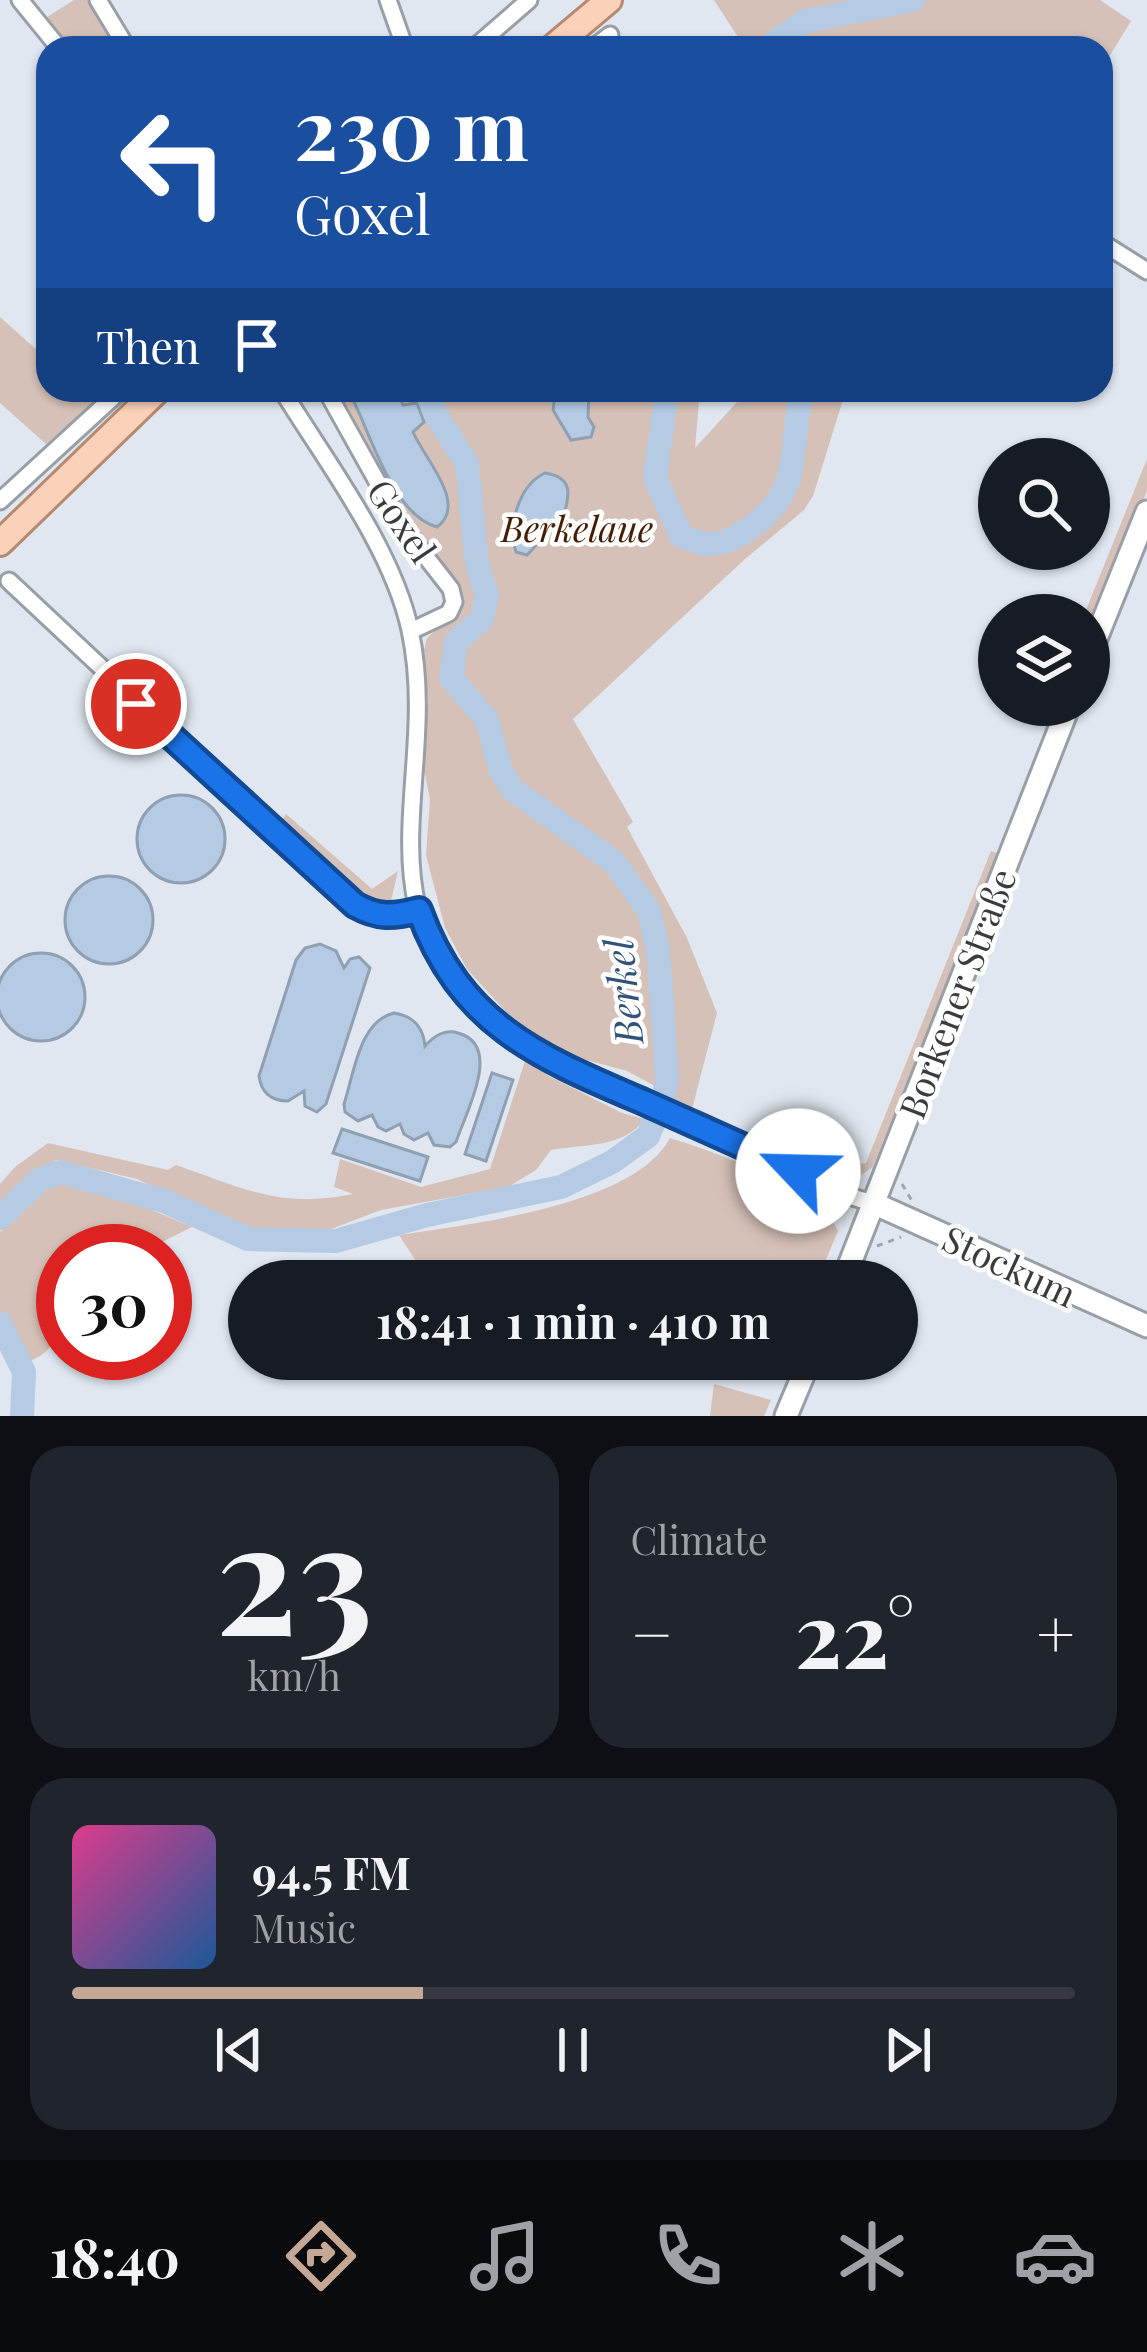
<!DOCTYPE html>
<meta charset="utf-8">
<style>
body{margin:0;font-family:"Playfair Display",serif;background:#20242c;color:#f1f3f6;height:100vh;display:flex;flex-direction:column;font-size:45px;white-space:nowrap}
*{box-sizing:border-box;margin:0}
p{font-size:39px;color:#9ea1a6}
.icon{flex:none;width:66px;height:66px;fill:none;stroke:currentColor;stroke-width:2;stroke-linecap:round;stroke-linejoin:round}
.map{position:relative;height:1416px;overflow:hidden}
.sheet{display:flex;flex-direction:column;gap:30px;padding:30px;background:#0d0f14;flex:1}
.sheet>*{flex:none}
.guide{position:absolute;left:36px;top:36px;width:1077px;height:366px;border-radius:36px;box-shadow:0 3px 9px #0004;background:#1a4fa0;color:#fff;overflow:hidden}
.buttons{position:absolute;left:978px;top:438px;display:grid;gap:24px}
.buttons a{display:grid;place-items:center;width:132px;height:132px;border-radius:50%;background:#171b24;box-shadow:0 3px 9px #0004;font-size:60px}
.speed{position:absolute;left:36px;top:1224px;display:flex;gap:24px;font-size:60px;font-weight:700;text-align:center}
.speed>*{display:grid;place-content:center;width:156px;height:156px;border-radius:50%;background:#171b24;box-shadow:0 3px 9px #0004;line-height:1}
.speed .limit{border:18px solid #d22;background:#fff;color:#111}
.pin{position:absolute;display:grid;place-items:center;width:102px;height:102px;color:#fff;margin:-51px;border:6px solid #fff;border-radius:50%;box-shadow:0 3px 12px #0007}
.me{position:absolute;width:132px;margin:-66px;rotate:294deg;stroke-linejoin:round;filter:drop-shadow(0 0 9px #0008)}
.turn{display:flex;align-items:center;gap:42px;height:252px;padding:0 60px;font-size:54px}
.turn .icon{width:156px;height:156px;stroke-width:2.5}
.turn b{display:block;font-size:84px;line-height:102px}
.then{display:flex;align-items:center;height:114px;padding:0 60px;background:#0003;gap:24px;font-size:45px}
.big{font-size:90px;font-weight:700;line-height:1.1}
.sheet .tile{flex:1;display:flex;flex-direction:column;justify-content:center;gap:18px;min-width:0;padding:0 42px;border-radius:36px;background:#20242c}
.sheet .dial{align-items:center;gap:0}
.dial b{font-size:156px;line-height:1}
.song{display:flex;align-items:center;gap:36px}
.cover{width:144px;height:144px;border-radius:18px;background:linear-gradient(135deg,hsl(330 70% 55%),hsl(210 70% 35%))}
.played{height:12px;border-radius:6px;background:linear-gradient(90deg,#c5a795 35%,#363941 35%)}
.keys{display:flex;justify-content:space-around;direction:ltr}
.heat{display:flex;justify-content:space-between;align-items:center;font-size:66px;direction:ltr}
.sheet .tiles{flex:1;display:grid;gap:30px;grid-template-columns:1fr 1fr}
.tile:last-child{grid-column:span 2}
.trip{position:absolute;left:228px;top:1260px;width:690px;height:120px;border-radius:60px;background:#171b24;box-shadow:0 3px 9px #0004;font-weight:700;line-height:120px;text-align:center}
.tab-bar{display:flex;height:192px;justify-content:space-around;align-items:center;background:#090b0e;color:#9ea1a6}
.tab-bar .icon{width:84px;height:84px}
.tab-bar .selected{color:#c5a795}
.tab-bar b{font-size:54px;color:#f1f3f6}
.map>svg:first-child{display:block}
.green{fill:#d5c1b7}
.water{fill:#b4cbe3;stroke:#8fa0b2;stroke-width:3}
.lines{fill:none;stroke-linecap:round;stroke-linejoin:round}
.river{stroke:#b4cbe3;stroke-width:24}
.minor-casing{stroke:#989fa7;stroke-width:21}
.tertiary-casing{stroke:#989fa7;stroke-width:27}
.primary-casing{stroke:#b68970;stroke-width:30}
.path{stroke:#9fa5ab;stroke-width:3;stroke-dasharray:6 6;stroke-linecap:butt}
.minor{stroke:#fff;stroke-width:15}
.tertiary{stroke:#fff;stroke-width:21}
.primary{stroke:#fbd1b9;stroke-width:24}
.route-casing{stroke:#114b97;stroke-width:30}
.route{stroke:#1a73e8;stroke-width:21}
.labels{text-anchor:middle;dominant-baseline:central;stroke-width:9;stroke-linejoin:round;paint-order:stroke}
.street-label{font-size:36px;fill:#393c3f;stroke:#fff}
.park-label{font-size:36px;font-style:italic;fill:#451d02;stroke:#fff}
.water-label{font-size:39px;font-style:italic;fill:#305377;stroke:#fff}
</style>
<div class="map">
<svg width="1147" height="1416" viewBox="0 0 1147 1416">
<rect width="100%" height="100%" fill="#e0e7f0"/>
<g class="green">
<polygon points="74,0 92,0 121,48 72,48 47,17"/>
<polygon points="714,0 1100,0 1131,21 1101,70 1101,48 733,48 740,40"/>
<polygon points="0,317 48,360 48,390 82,390 97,403 46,444 0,403"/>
<polygon points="328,390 700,390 695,448 748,390 846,390 813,496 804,510 745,559 573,719 633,822 627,827 687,938 717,1013 691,1113 655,1098 653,1085 627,1071 568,1055 518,1025 467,969 445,928 426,855 430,800 423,764 428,699 423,654 427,638 460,608 457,591 401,516"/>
<polygon points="1147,459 1147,491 1089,635 1089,615 1084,615"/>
<path d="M 1056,705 L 1061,705 L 873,1167 L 861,1175 L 846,1177 L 704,1123 L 698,1109 C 742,1129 818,1172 866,1163 L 991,851 L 997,853 Z"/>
<polygon points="286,814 372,889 398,871 390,905 364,905 277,825"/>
<path d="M 526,1058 L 546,1069 L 547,1075 L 622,1113 L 644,1119 C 626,1148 582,1144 551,1150 L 536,1170 L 508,1187 L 381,1210 L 326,1231 L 310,1233 L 244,1228 L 137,1179 L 56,1160 L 23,1180 L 0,1203 L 0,1184 L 15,1167 L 48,1143 L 168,1170 L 176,1165 C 242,1188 281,1209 353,1194 L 334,1187 L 340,1159 L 421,1187 L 490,1169 Z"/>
<path d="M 670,1138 C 715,1152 819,1188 838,1231 L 817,1281 L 791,1281 L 769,1274 L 759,1281 L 429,1281 L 399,1235 C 470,1224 634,1206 670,1138 Z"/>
<path d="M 63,1182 L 98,1187 L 192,1227 L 144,1251 L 63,1251 C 63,1285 72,1349 29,1361 L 14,1325 L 0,1311 L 0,1232 L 47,1186 Z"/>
<polygon points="714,1384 771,1400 764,1416 710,1416"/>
</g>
<g class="water">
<path d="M 348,390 L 397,390 L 403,405 L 417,403 L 424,422 L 413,432 C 423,457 469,504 437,527 C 390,514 369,426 348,390 Z"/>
<polygon points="556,390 589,390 588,417 594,427 591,437 571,440 553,410"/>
<path d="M 545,473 C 580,478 566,504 561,526 L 553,527 L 527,555 L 516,552 C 507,526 519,485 545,473 Z"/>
<circle cx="181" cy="839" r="44"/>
<circle cx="109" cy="920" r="44"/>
<path d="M 320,944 L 336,951 L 344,968 L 350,959 L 359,957 L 370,968 L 326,1104 L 317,1112 L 305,1106 L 304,1091 L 288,1101 C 271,1101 261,1092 259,1076 L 296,960 L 305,948 Z"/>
<circle cx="41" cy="997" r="44"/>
<path d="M 394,1013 C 413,1016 423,1026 425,1046 C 434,1036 444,1029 458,1033 C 504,1045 465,1114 456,1142 L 450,1147 L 434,1145 L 428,1133 L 414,1140 L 404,1134 L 400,1124 L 386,1131 L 378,1127 L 372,1115 L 358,1121 L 345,1112 L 344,1104 C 354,1074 359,1021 394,1013 Z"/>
<polygon points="492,1073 513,1080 486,1161 465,1154"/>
<polygon points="342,1129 428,1157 420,1181 333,1153"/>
</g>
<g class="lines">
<g class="river">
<polyline points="766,48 806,21 913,0"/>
<path d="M 667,390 L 655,478 L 681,536 C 690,539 700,544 708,544 C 739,544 777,511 787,483 C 798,454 792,420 804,390"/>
<polyline points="0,1218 39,1180 60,1172 164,1201 248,1239 336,1241 427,1215 561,1187 612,1162 648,1136 664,1098 667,1076 658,950 649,911 614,862 513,790 501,771 487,720 451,678 456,642 482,619 487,596 477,563 467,464 435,413 426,390"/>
<polyline points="0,1323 24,1372 22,1416"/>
</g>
<defs>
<g id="minor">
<polyline points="20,0 59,48"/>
<polyline points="98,0 127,48"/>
<polyline points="388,0 405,48"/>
<polyline points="474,48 529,0"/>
<polyline points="593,48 610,35"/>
<polyline points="1101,242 1147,271"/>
<path d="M 282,390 C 326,462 392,547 410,630 C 442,778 350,909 499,1029 C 537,1059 585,1076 628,1096 C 703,1128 780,1159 852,1197 L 873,1203"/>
<polyline points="326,390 402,526 451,589 454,602 449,613 411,631"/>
<polyline points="0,501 121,390"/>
<path d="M 9,581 L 355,905 C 378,918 393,917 419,910"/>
</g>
<g id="tertiary">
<polyline points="1089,656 1147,512"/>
<polyline points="873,1203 1147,1326"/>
<polyline points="843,1281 1069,705"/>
<polyline points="786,1416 810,1359"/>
</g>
<g id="primary">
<polyline points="552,48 609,0"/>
<polyline points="0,543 158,390"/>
</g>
</defs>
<use href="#minor" class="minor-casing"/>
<use href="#tertiary" class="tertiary-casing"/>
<use href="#primary" class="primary-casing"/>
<g class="path">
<polyline points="1089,705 1106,662"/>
<polyline points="902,1184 912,1201"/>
<polyline points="877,1246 901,1237"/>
</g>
<use href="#minor" class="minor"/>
<use href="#tertiary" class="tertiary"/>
<use href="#primary" class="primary"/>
</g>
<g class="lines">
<defs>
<path id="route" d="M 136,704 L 355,905 C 378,918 393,917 419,910 C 461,1026 539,1057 644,1102 C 696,1125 747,1148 798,1171"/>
</defs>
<use href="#route" class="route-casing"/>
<use href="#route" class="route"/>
</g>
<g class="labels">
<g class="street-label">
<text transform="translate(403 520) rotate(56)">Goxel</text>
<text transform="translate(956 993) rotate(-69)">Borkener Straße</text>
<text transform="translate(1010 1265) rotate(25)">Stockum</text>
</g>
<g class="park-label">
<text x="577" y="527">Berkelaue</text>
</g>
<g class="water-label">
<text transform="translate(622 992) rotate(-96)">Berkel</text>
</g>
</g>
</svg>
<div class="buttons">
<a><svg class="icon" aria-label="search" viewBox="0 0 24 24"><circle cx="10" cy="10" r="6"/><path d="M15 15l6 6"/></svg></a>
<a><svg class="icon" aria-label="layers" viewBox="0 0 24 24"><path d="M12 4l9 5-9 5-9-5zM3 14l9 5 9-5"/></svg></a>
</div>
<div class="speed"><div class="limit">30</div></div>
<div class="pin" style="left:136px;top:704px;background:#d93025"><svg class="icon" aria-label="arrive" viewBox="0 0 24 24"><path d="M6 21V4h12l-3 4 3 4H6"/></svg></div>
<svg class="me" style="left:798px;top:1171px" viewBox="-20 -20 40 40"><circle r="19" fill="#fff"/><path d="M0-13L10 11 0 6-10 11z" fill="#1a73e8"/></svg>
<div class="trip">18:41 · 1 min · 410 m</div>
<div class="guide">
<div class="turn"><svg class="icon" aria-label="left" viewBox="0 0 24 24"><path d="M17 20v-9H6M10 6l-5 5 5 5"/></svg><div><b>230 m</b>Goxel</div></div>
<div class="then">Then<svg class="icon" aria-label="arrive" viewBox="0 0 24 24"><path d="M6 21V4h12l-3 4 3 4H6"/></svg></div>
</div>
</div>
<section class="sheet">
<div class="tiles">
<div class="tile dial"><b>23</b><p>km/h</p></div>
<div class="tile"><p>Climate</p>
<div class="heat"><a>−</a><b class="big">22°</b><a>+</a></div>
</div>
<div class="tile">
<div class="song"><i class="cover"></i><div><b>94.5 FM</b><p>Music</p></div></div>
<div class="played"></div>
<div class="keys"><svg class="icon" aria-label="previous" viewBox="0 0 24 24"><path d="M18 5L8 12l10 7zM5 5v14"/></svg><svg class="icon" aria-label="pause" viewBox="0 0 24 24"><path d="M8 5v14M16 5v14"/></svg><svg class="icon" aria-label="next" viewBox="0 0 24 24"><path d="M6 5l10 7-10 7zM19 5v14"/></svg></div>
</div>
</div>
</section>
<nav class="tab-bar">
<b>18:40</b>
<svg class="icon selected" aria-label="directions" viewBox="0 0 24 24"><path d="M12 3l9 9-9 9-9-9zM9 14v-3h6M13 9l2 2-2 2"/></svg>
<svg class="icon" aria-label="music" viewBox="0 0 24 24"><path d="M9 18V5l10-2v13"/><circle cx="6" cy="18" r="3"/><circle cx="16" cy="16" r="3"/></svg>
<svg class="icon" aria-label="phone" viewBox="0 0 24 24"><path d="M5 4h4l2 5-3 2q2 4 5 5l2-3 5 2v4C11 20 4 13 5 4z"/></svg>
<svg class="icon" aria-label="climate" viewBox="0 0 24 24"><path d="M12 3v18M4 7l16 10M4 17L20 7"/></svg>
<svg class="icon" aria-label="car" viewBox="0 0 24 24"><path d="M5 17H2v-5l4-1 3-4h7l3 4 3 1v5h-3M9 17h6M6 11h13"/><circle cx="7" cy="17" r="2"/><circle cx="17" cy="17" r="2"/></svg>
</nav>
